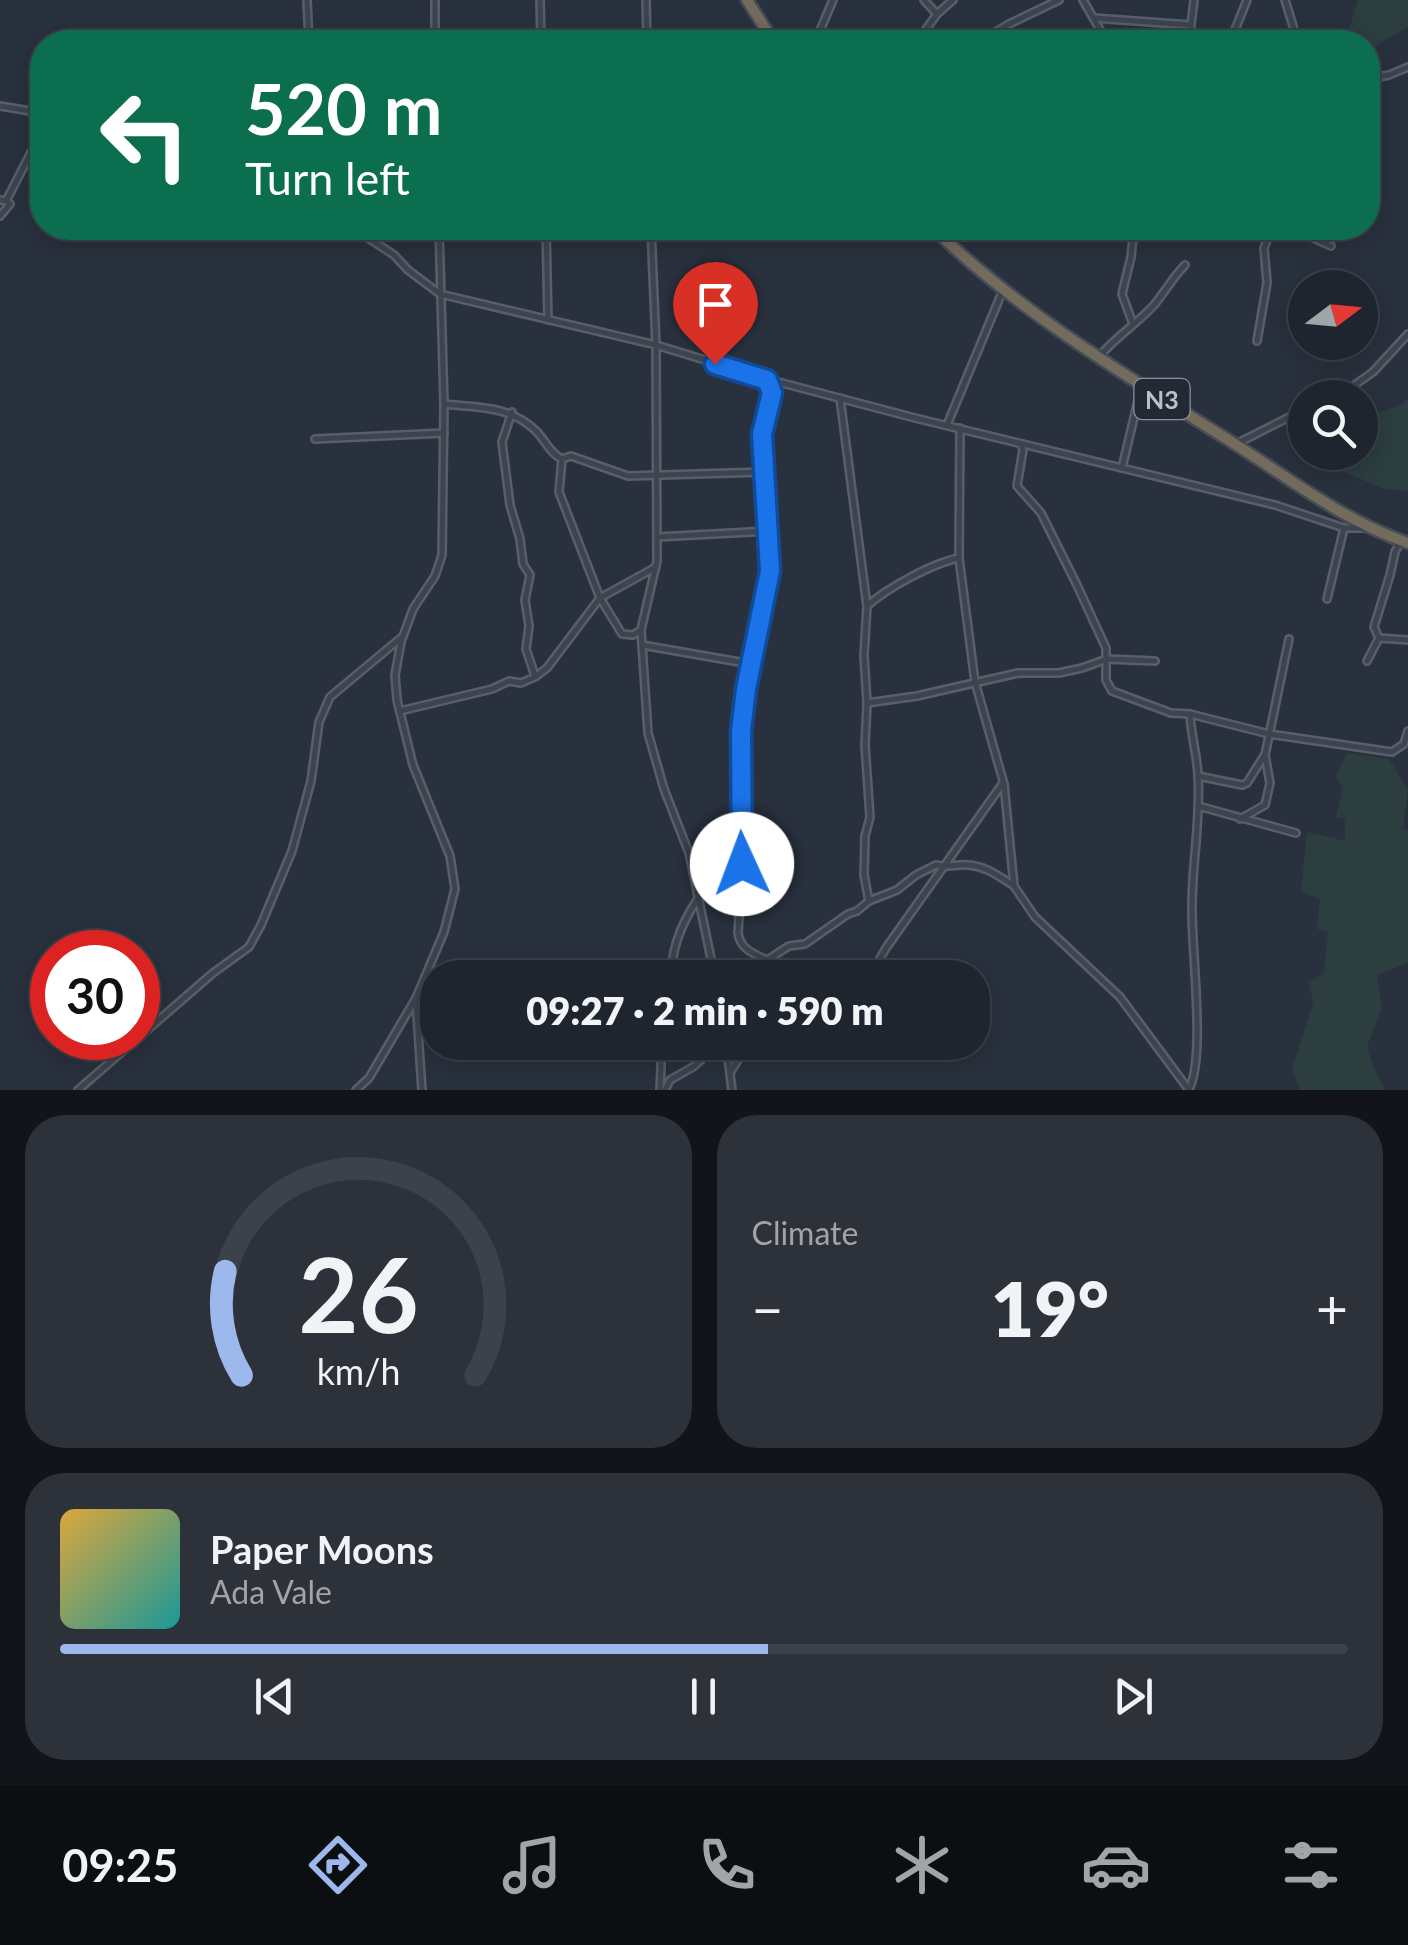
<!DOCTYPE html>
<meta charset="utf-8">
<style>
body{margin:0;font-family:Lato,sans-serif;background:#2c313a;color:#f1f3f6;height:100vh;display:flex;flex-direction:column;font-size:38px;white-space:nowrap}
*{box-sizing:border-box;margin:0}
p{font-size:32px;color:#a1a5aa}
.icon{flex:none;width:55px;height:55px;fill:none;stroke:currentColor;stroke-width:2;stroke-linecap:round;stroke-linejoin:round}
.map{position:relative;height:1090px;overflow:hidden}
.details{display:flex;flex-direction:column;gap:25px;padding:25px;background:#111419;flex:1}
.details>*{flex:none}
.guide{position:absolute;left:30px;top:30px;width:1350px;height:210px;border-radius:40px;box-shadow:0 5px 25px #0003,0 0 0 2px #3c424a;background:#0b6e4f;color:#fff;overflow:hidden}
.needle{width:65px;rotate:74deg}
.controls{position:absolute;left:1288px;top:270px;display:grid;gap:20px}
.controls a{display:grid;place-items:center;width:90px;height:90px;border-radius:50%;background:#1f252e;box-shadow:0 5px 25px #0003,0 0 0 2px #3c424a;font-size:50px}
.speed{position:absolute;left:30px;top:930px;display:flex;gap:20px;font-size:50px;font-weight:700;text-align:center}
.speed>*{display:grid;place-content:center;width:130px;height:130px;border-radius:50%;background:#1f252e;box-shadow:0 5px 25px #0003,0 0 0 2px #3c424a;line-height:1}
.speed .limit{border:15px solid #d22;background:#fff;color:#111}
.pin{position:absolute;display:grid;place-items:center;width:85px;height:85px;color:#fff;margin:-102px -42px;border-radius:50% 50% 50% 0;rotate:-45deg;box-shadow:0 0 10px #0007}
.pin .icon{rotate:45deg}
.me{position:absolute;width:110px;margin:-55px;rotate:358deg;stroke-linejoin:round;filter:drop-shadow(0 0 8px #0008)}
.turn{display:flex;align-items:center;gap:35px;height:210px;padding:0 50px;font-size:45px}
.turn .icon{width:130px;height:130px;stroke-width:2.5}
.turn b{display:block;font-size:70px;line-height:85px}
.big{font-size:75px;font-weight:800;line-height:1.1}
.details .tile{flex:1;display:flex;flex-direction:column;justify-content:center;gap:15px;min-width:0;padding:0 35px;border-radius:40px;background:#2c313a}
.details .dial{align-items:center;gap:0}
.dial svg{height:260px;overflow:visible;fill:none;stroke:#3c424a;stroke-width:7;stroke-linecap:round;text-anchor:middle}
.dial text{fill:#f1f3f6;stroke:none}
.song{display:flex;align-items:center;gap:30px}
.cover{width:120px;height:120px;border-radius:15px;background:linear-gradient(135deg,hsl(40 70% 55%),hsl(180 70% 35%))}
.played{height:10px;border-radius:5px;background:linear-gradient(90deg,#9cb8ec 55%,#3c424a 55%)}
.keys{display:flex;justify-content:space-around;direction:ltr}
.heat{display:flex;justify-content:space-between;align-items:center;font-size:55px;direction:ltr}
.details .tiles{flex:1;display:grid;gap:25px;grid-template-columns:1fr 1fr}
.tile:last-child{grid-column:span 2}
.trip{position:absolute;left:420px;top:960px;width:570px;height:100px;border-radius:40px;background:#1f252e;box-shadow:0 5px 25px #0003,0 0 0 2px #3c424a;font-weight:800;line-height:100px;text-align:center}
.tab-bar{display:flex;height:160px;justify-content:space-around;align-items:center;background:#0c0f12;color:#a1a5aa}
.tab-bar .icon{width:70px;height:70px}
.tab-bar .on{color:#9cb8ec}
.tab-bar b{font-size:45px;color:#f1f3f6}
.map>svg:first-child{display:block}
.green{fill:#2c3e40}
.lines{fill:none;stroke-linecap:round;stroke-linejoin:round}
.street-casing{stroke:#585f69;stroke-width:10}
.highway-casing{stroke:#454c56;stroke-width:15}
.street{stroke:#3d444f;stroke-width:5}
.highway{stroke:#736b5b;stroke-width:10}
.route-casing{stroke:#114b97;stroke-width:25}
.route{stroke:#1a73e8;stroke-width:18}
.labels{text-anchor:middle;dominant-baseline:central;stroke-width:10;stroke-linejoin:round;paint-order:stroke}
.shield{fill:#222934;stroke:#8c929c;stroke-width:2.5}
.shield-label{font-size:25px;font-weight:bold;fill:#babfc9}
</style>
<div class="map">
<svg width="1408" height="1090" viewBox="0 0 1408 1090">
<rect width="100%" height="100%" fill="#29313e"/>
<g class="green">
<polygon points="1358,0 1408,0 1408,27 1368,50 1368,42 1345,42"/>
<polygon points="1408,398 1408,491 1385,489 1331,467 1340,453 1360,452 1360,419 1403,404"/>
<polygon points="1347,753 1389,759 1408,790 1403,829 1408,831 1408,963 1377,975 1382,1008 1367,1047 1375,1071 1386,1090 1300,1090 1292,1069 1313,1003 1309,983 1324,973 1328,932 1317,929 1320,899 1301,892 1307,832 1345,841 1345,819 1336,817 1343,789 1336,775"/>
</g>
<g class="lines">
<defs>
<g id="street">
<polyline points="307,0 309,42"/>
<polyline points="435,0 435,42"/>
<polyline points="540,0 541,42"/>
<polyline points="646,0 647,42"/>
<polyline points="924,0 937,14"/>
<polyline points="1083,0 1107,42"/>
<polyline points="1285,0 1298,42"/>
<polyline points="1094,18 1191,25 1194,0"/>
<polyline points="819,33 833,0"/>
<polyline points="917,42 937,14 953,0"/>
<polyline points="979,42 1009,24 1059,0"/>
<polyline points="1188,42 1191,25"/>
<polyline points="1230,42 1247,0"/>
<polyline points="1368,79 1389,75 1408,67"/>
<polyline points="0,106 42,113"/>
<polyline points="0,200 6,201 39,137 42,125"/>
<polyline points="0,216 10,204 6,201"/>
<polyline points="353,228 394,255 408,270 440,294 656,345 767,379 915,418 1275,505 1344,528 1366,528"/>
<polyline points="546,228 548,320"/>
<polyline points="651,228 656,345 657,561 641,630 648,733 664,789 689,853 715,978"/>
<polyline points="1291,228 1331,246"/>
<polyline points="1133,324 1122,294 1131,257 1134,228"/>
<polyline points="1257,341 1267,283 1264,248 1272,228"/>
<path d="M 1099,357 C 1115,337 1137,324 1154,305 C 1165,292 1173,277 1185,265"/>
<path d="M 767,379 L 772,393 L 763,435 L 770,571 L 756,637 L 741,731 L 742,865 L 738,933 C 740,949 754,954 767,960"/>
<path d="M 840,398 L 867,606 C 887,588 933,563 959,558"/>
<polyline points="1330,398 1349,389 1373,372 1408,334"/>
<path d="M 444,404 C 479,408 508,405 535,430 C 545,439 549,453 562,459 L 559,492 L 600,598 L 622,634 L 633,635 L 641,630"/>
<polyline points="512,412 502,442 510,505 520,539 523,564 530,575 525,600 529,626 526,649 535,676"/>
<polyline points="947,425 1003,290"/>
<polyline points="960,428 959,558 975,682 1004,784 1014,886 1035,917 1120,997 1189,1090"/>
<polyline points="315,439 444,433"/>
<polyline points="1238,443 1305,409"/>
<polyline points="1021,444 1023,450 1017,486 1041,513 1076,583 1106,648 1106,680 1112,691 1171,713 1190,714 1269,734 1392,752 1404,744 1408,731"/>
<polyline points="562,459 571,456 628,476 765,472"/>
<polyline points="1122,468 1141,388"/>
<polyline points="657,537 768,531"/>
<polyline points="1400,543 1395,552 1390,575 1374,627 1379,638 1408,640"/>
<polyline points="1327,599 1344,528"/>
<polyline points="867,606 864,655 867,703 865,745 870,817 865,836 864,875 869,901"/>
<polyline points="642,645 751,664"/>
<polyline points="1367,661 1379,638"/>
<polyline points="867,703 917,696 1018,673 1059,673 1082,668 1107,659 1155,661"/>
<polyline points="400,711 492,689 509,681 521,683 535,677 547,668 600,598 656,567"/>
<polyline points="1198,776 1242,785 1247,783 1264,756"/>
<polyline points="1198,806 1296,833"/>
<polyline points="1240,819 1265,805 1270,783 1265,755 1289,639"/>
<path d="M 672,978 C 670,949 682,923 697,900"/>
<path d="M 746,978 L 758,966 L 789,946 L 805,944 L 848,914 L 857,911 L 869,901 L 897,890 L 916,875 L 936,865 C 946,868 956,864 968,865 C 986,866 998,876 1013,885"/>
<polyline points="869,978 886,948 1003,783"/>
<polyline points="416,1001 422,1090"/>
<polyline points="416,1005 438,1002"/>
<polyline points="726,1042 732,1090"/>
<polyline points="730,1073 749,1042"/>
<path d="M 1189,1089 C 1206,1057 1191,947 1192,906 C 1192,862 1201,819 1198,775 C 1197,755 1191,735 1190,714"/>
<polyline points="78,1090 213,973 249,947 261,925 292,851 311,781 319,722 330,697 402,637"/>
<polyline points="356,1090 369,1078 416,998 444,932 455,889 450,856 413,765 397,700 395,675 401,642 413,609 435,576 442,555 444,404 439,228"/>
<polyline points="660,1090 662,1042"/>
<polyline points="665,1090 670,1080 693,1067 710,1052 726,1046"/>
</g>
<g id="highway">
<polyline points="747,0 774,42"/>
<path d="M 933,228 C 1020,313 1127,376 1230,441 C 1289,478 1342,520 1408,543"/>
</g>
</defs>
<use href="#street" class="street-casing"/>
<use href="#highway" class="highway-casing"/>
<use href="#street" class="street"/>
<use href="#highway" class="highway"/>
</g>
<g class="lines">
<defs>
<polyline id="route" points="715,364 767,380 772,393 762,434 770,571 746,689 741,731 742,864"/>
</defs>
<use href="#route" class="route-casing"/>
<use href="#route" class="route"/>
</g>
<g class="labels">
<rect class="shield" x="1134.5" y="379" width="55" height="40" rx="8"/>
<g class="shield-label">
<text x="1162" y="399">N3</text>
</g>
</g>
</svg>
<div class="controls">
<a><svg class="needle" viewBox="-14 -14 28 28"><path d="M0-13l5 13h-10z" fill="#e53935"/><path d="M0 13l5-13h-10z" fill="#a1a5aa"/></svg></a>
<a><svg class="icon" aria-label="search" viewBox="0 0 24 24"><circle cx="10" cy="10" r="6"/><path d="M15 15l6 6"/></svg></a>
</div>
<div class="speed"><div class="limit">30</div></div>
<div class="pin" style="left:715px;top:364px;background:#d93025"><svg class="icon" aria-label="arrive" viewBox="0 0 24 24"><path d="M6 21V4h12l-3 4 3 4H6"/></svg></div>
<svg class="me" style="left:742px;top:864px" viewBox="-20 -20 40 40"><circle r="19" fill="#fff"/><path d="M0-13L10 11 0 6-10 11z" fill="#1a73e8"/></svg>
<div class="trip">09:27 · 2 min · 590 m</div>
<div class="guide">
<div class="turn"><svg class="icon" aria-label="left" viewBox="0 0 24 24"><path d="M17 20v-9H6M10 6l-5 5 5 5"/></svg><div><b>520 m</b>Turn left</div></div>
</div>
</div>
<section class="details">
<div class="tiles">
<div class="tile dial"><svg viewBox="0 0 100 80">
<path d="M14 69A42 42 0 1 1 86 69"/>
<path d="M14 69A42 42 0 0 1 9 37" stroke="#9cb8ec"/>
<text x="50" y="56" font-size="32" font-weight="700">26</text>
<text x="50" y="72" font-size="11">km/h</text>
</svg></div>
<div class="tile"><p>Climate</p>
<div class="heat"><a>−</a><b class="big">19°</b><a>+</a></div>
</div>
<div class="tile">
<div class="song"><i class="cover"></i><div><b>Paper Moons</b><p>Ada Vale</p></div></div>
<div class="played"></div>
<div class="keys"><svg class="icon" aria-label="previous" viewBox="0 0 24 24"><path d="M18 5L8 12l10 7zM5 5v14"/></svg><svg class="icon" aria-label="pause" viewBox="0 0 24 24"><path d="M8 5v14M16 5v14"/></svg><svg class="icon" aria-label="next" viewBox="0 0 24 24"><path d="M6 5l10 7-10 7zM19 5v14"/></svg></div>
</div>
</div>
</section>
<nav class="tab-bar">
<b>09:25</b>
<svg class="icon on" aria-label="directions" viewBox="0 0 24 24"><path d="M12 3l9 9-9 9-9-9zM9 14v-3h6M13 9l2 2-2 2"/></svg>
<svg class="icon" aria-label="music" viewBox="0 0 24 24"><path d="M9 18V5l10-2v13"/><circle cx="6" cy="18" r="3"/><circle cx="16" cy="16" r="3"/></svg>
<svg class="icon" aria-label="phone" viewBox="0 0 24 24"><path d="M5 4h4l2 5-3 2q2 4 5 5l2-3 5 2v4C11 20 4 13 5 4z"/></svg>
<svg class="icon" aria-label="climate" viewBox="0 0 24 24"><path d="M12 3v18M4 7l16 10M4 17L20 7"/></svg>
<svg class="icon" aria-label="car" viewBox="0 0 24 24"><path d="M5 17H2v-5l4-1 3-4h7l3 4 3 1v5h-3M9 17h6M6 11h13"/><circle cx="7" cy="17" r="2"/><circle cx="17" cy="17" r="2"/></svg>
<svg class="icon" aria-label="filters" viewBox="0 0 24 24"><path d="M4 7h16M4 17h16"/><circle cx="9" cy="7" r="2"/><circle cx="15" cy="17" r="2"/></svg>
</nav>
